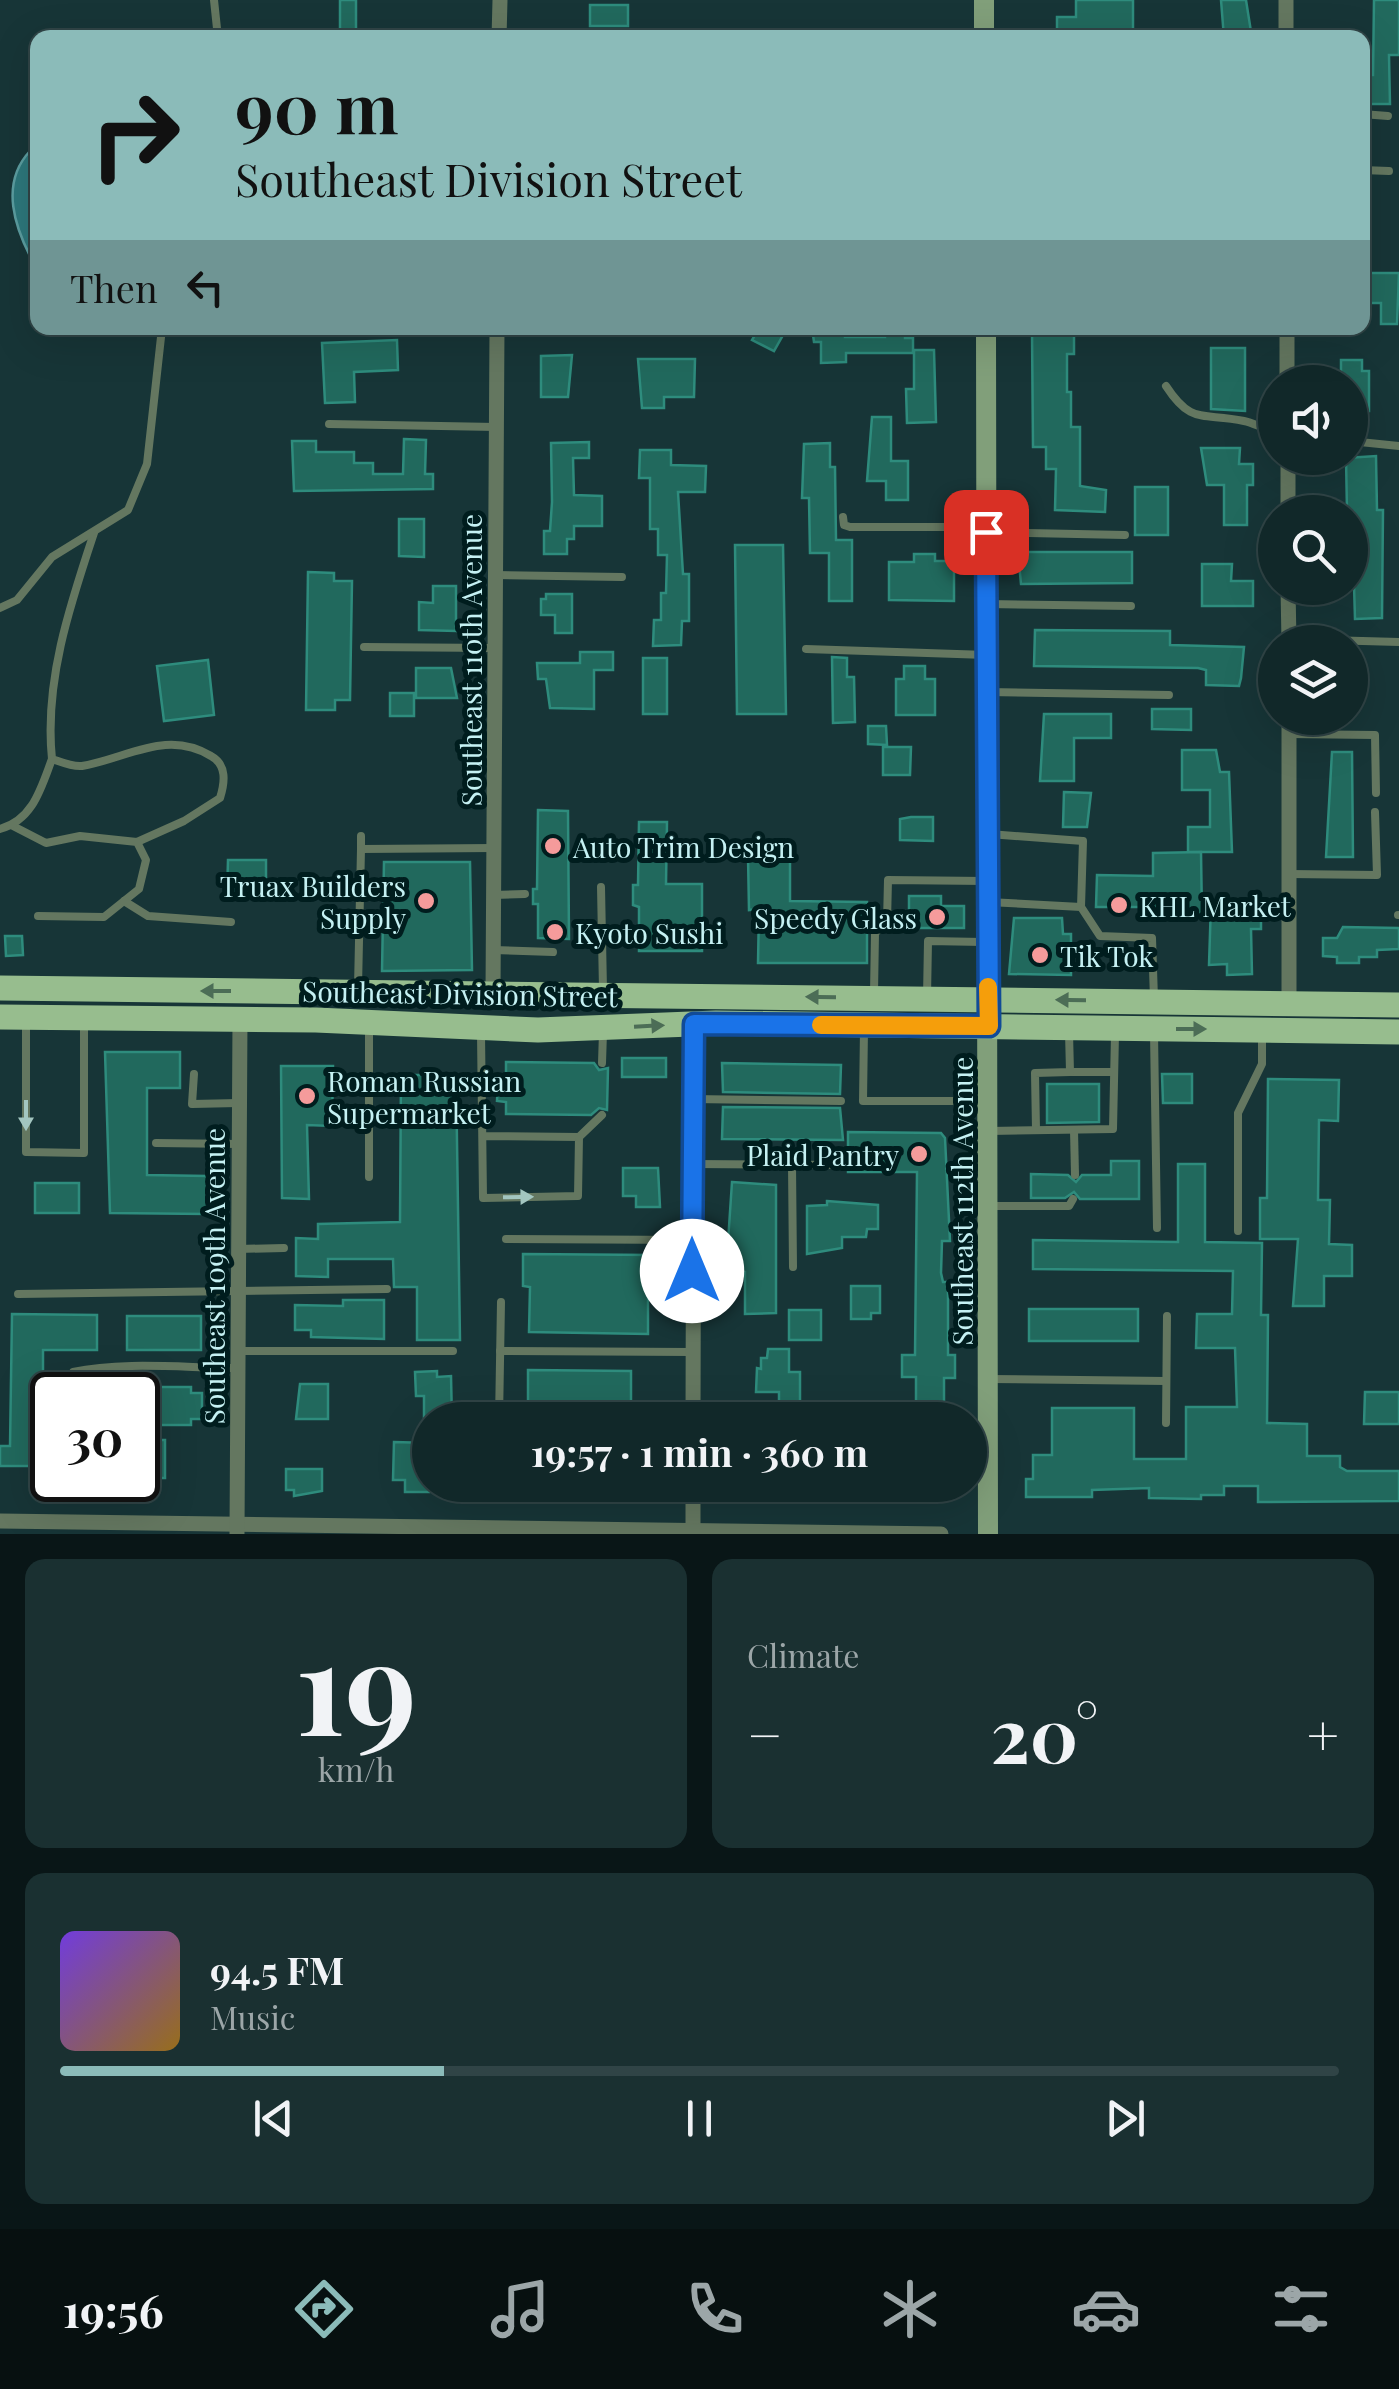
<!DOCTYPE html>
<meta charset="utf-8">
<style>
body{margin:0;font-family:"Playfair Display",serif;background:#1a3031;color:#f1f3f6;height:100vh;display:flex;flex-direction:column;font-size:38px;white-space:nowrap}
*{box-sizing:border-box;margin:0}
p{font-size:32px;color:#9ca6a8}
.icon{flex:none;width:55px;height:55px;fill:none;stroke:currentColor;stroke-width:2;stroke-linecap:round;stroke-linejoin:round}
.map{position:relative;height:1534px;overflow:hidden}
.side{display:flex;flex-direction:column;gap:25px;padding:25px;background:#091617;flex:1}
.side>*{flex:none}
.guide{position:absolute;left:30px;top:30px;width:1340px;height:305px;border-radius:20px;box-shadow:0 10px 40px #0002,0 0 0 2px #304446;background:#8bbbb9;color:#111;overflow:hidden}
.controls{position:absolute;left:1258px;top:365px;display:grid;gap:20px}
.controls a{display:grid;place-items:center;width:110px;height:110px;border-radius:50%;background:#112829;box-shadow:0 10px 40px #0002,0 0 0 2px #304446;font-size:50px}
.speed{position:absolute;left:30px;top:1372px;display:flex;gap:20px;font-size:50px;font-weight:700;text-align:center}
.speed>*{display:grid;place-content:center;width:130px;height:130px;border-radius:50%;background:#112829;box-shadow:0 10px 40px #0002,0 0 0 2px #304446;line-height:1}
.speed .limit{border:5px solid #111;border-radius:15px;background:#fff;color:#111}
.pin{position:absolute;display:grid;place-items:center;width:85px;height:85px;color:#fff;margin:-42px;border-radius:20px;box-shadow:0 5px 15px #0006}
.me{position:absolute;width:110px;margin:-55px;rotate:0deg;stroke-linejoin:round;filter:drop-shadow(0 0 8px #0008)}
.turn{display:flex;align-items:center;gap:35px;height:210px;padding:0 40px;font-size:45px}
.turn .icon{width:130px;height:130px;stroke-width:2.5}
.turn b{display:block;font-size:70px;line-height:85px}
.then{display:flex;align-items:center;height:95px;padding:0 40px;background:#0003;gap:20px;font-size:38px}
.big{font-size:75px;font-weight:700;line-height:1.1}
.side .card{flex:1;display:flex;flex-direction:column;justify-content:center;gap:15px;min-width:0;padding:0 35px;border-radius:20px;background:#1a3031}
.side .dial{align-items:center;gap:0}
.dial b{font-size:130px;line-height:1}
.song{display:flex;align-items:center;gap:30px}
.cover{width:120px;height:120px;border-radius:15px;background:linear-gradient(135deg,hsl(260 70% 55%),hsl(40 70% 35%))}
.played{height:10px;border-radius:5px;background:linear-gradient(90deg,#8bbbb9 30%,#304446 30%)}
.keys{display:flex;justify-content:space-around;direction:ltr}
.heat{display:flex;justify-content:space-between;align-items:center;font-size:55px;direction:ltr}
.side .tiles{flex:1;display:grid;gap:25px;grid-template-columns:1fr 1fr}
.card:last-child{grid-column:span 2}
.trip{position:absolute;left:412px;top:1402px;width:575px;height:100px;border-radius:50px;background:#112829;box-shadow:0 10px 40px #0002,0 0 0 2px #304446;font-weight:700;line-height:100px;text-align:center}
.tab-bar{display:flex;height:160px;justify-content:space-around;align-items:center;background:#071010;color:#9ca6a8}
.tab-bar .icon{width:70px;height:70px}
.tab-bar .on{color:#8bbbb9}
.tab-bar b{font-size:45px;color:#f1f3f6}
.map>svg:first-child{display:block}
.water{fill:#2d777b;stroke:#5b9c9f;stroke-width:2.5}
.building{fill:#21695d;stroke:#2e8c7d;stroke-width:2.5}
.lines{fill:none;stroke-linecap:round;stroke-linejoin:round}
.service{stroke:#647760;stroke-width:8}
.minor{stroke:#647760;stroke-width:15}
.secondary{stroke:#819f7a;stroke-width:20}
.primary{stroke:#97bd8e;stroke-width:25}
.oneway{fill:#4c6d56}
.oneway2{fill:#a3c6c0}
.route-casing{stroke:#114b97;stroke-width:25}
.route{stroke:#1a73e8;stroke-width:18}
.slow{stroke:#f59e0b;stroke-width:18}
.poi-dot{fill:#f59b9b;stroke:#001d1e;stroke-width:4}
.labels{text-anchor:middle;dominant-baseline:central;stroke-width:10;stroke-linejoin:round;paint-order:stroke}
.street-label{font-size:28px;fill:#c5f1f3;stroke:#001d1e}
.poi-label{font-size:28px;fill:#c5f1f3;stroke:#001d1e;text-anchor:start}
</style>
<div class="map">
<svg width="1399" height="1534" viewBox="0 0 1399 1534">
<rect width="100%" height="100%" fill="#173537"/>
<path class="water" d="M 30,151 L 37,152 L 37,269 C 13,227 0,183 30,151 Z"/>
<g class="building">
<rect x="340" y="0" width="16" height="38"/>
<polygon points="1076,0 1133,0 1133,38 1057,38 1057,17 1076,17"/>
<polygon points="1221,0 1246,0 1252,38 1224,38"/>
<polygon points="1374,0 1399,0 1399,55 1389,55 1390,104 1362,104 1362,75 1373,75"/>
<rect x="590" y="5" width="38" height="21"/>
<polygon points="1362,273 1399,273 1397,324 1381,324 1381,303 1362,303"/>
<polygon points="759,328 787,328 774,351 752,340"/>
<polygon points="812,328 845,328 845,337 885,337 885,328 905,328 905,338 913,338 913,353 846,353 846,362 821,363 821,342 814,342"/>
<polygon points="1032,332 1074,333 1074,354 1067,354 1067,392 1071,392 1071,427 1080,427 1080,486 1106,490 1105,512 1055,510 1056,469 1046,469 1046,447 1033,447"/>
<polygon points="397,340 398,370 354,372 355,402 325,403 322,343"/>
<polygon points="1211,348 1245,348 1245,411 1211,409"/>
<polygon points="914,350 934,350 936,422 907,423 906,389 914,389"/>
<polygon points="572,355 568,397 541,397 541,356"/>
<polygon points="638,359 695,359 694,397 664,397 664,408 642,408"/>
<polygon points="1341,360 1362,360 1362,371 1369,371 1369,411 1350,412 1350,382 1341,382"/>
<polygon points="872,417 891,417 891,461 908,461 908,500 886,500 886,481 867,481"/>
<polygon points="404,439 426,440 425,474 433,474 433,489 294,491 292,441 316,441 316,452 354,452 354,463 373,463 373,474 403,474"/>
<polygon points="589,442 589,458 573,458 574,495 602,496 602,526 574,526 574,539 567,539 567,554 544,554 544,531 550,531 552,502 551,443"/>
<polygon points="830,443 830,467 835,467 836,540 852,540 852,601 829,601 829,553 810,553 809,498 802,498 804,444"/>
<polygon points="1201,448 1240,448 1239,464 1253,464 1253,485 1247,485 1247,525 1224,525 1224,485 1207,485"/>
<polygon points="640,450 671,450 671,465 706,466 705,492 678,492 683,574 689,574 689,621 682,621 681,645 653,646 654,620 661,620 661,593 666,593 667,555 658,555 658,529 650,529 650,478 639,478"/>
<polygon points="1376,456 1377,510 1383,510 1382,618 1355,619 1354,585 1350,585 1353,512 1347,512 1346,458"/>
<rect x="1135" y="487" width="33" height="48"/>
<polygon points="399,519 424,519 424,557 399,556"/>
<polygon points="735,545 783,545 786,714 737,714"/>
<polygon points="1018,552 1132,552 1132,583 1021,584"/>
<polygon points="914,554 935,554 935,561 954,561 954,601 889,600 889,562 914,562"/>
<polygon points="1202,564 1232,564 1231,581 1253,581 1253,606 1202,606"/>
<polygon points="308,572 334,573 334,581 352,581 350,700 335,700 335,710 306,710"/>
<polygon points="433,586 456,586 456,631 419,630 419,602 433,603"/>
<polygon points="546,594 572,594 572,633 555,633 555,615 541,615 541,599 546,599"/>
<polygon points="1035,630 1170,631 1170,645 1244,647 1241,678 1239,686 1206,685 1206,670 1198,668 1034,666"/>
<polygon points="580,652 613,652 613,670 594,670 594,709 550,708 546,679 538,679 537,663 580,663"/>
<polygon points="832,657 847,658 847,677 854,677 855,722 833,723"/>
<rect x="643" y="658" width="24" height="56"/>
<polygon points="208,660 214,715 164,721 157,666"/>
<polygon points="904,666 925,666 925,679 935,679 935,715 896,715 896,679 904,679"/>
<polygon points="416,668 451,668 457,698 416,698"/>
<rect x="390" y="693" width="24" height="23"/>
<polygon points="1152,709 1191,709 1191,730 1152,729"/>
<polygon points="1044,714 1111,714 1111,738 1074,738 1074,781 1040,781"/>
<polygon points="868,726 886,726 887,745 868,744"/>
<polygon points="883,747 911,747 910,775 883,775"/>
<polygon points="1182,750 1216,750 1220,772 1229,772 1232,852 1188,852 1188,827 1210,827 1210,790 1182,790"/>
<polygon points="1332,752 1352,752 1353,857 1326,857"/>
<polygon points="1064,792 1091,793 1087,827 1063,827"/>
<polygon points="538,810 568,811 569,939 538,938 538,904 533,904 533,889 537,889"/>
<polygon points="911,817 933,817 933,841 900,840 900,819"/>
<polygon points="639,822 667,822 666,884 702,884 702,951 639,951 639,907 633,905 633,885 638,885"/>
<polygon points="1201,852 1202,917 1169,917 1168,907 1096,907 1097,875 1153,876 1153,853"/>
<polygon points="748,856 790,856 790,901 867,902 867,963 758,963 759,909 749,910"/>
<polygon points="228,860 266,860 266,896 227,896"/>
<polygon points="384,862 470,862 472,970 382,971"/>
<polygon points="909,896 941,896 941,906 964,906 964,928 909,928"/>
<polygon points="1211,903 1261,909 1261,929 1251,929 1252,974 1227,975 1227,964 1209,965"/>
<polygon points="1014,918 1062,918 1063,934 1071,934 1071,975 1009,974"/>
<polygon points="1343,927 1399,928 1399,949 1377,950 1377,957 1359,957 1359,963 1337,963 1337,957 1323,956 1323,938 1337,938"/>
<polygon points="5,936 22,936 23,955 6,956"/>
<polygon points="105,1052 180,1052 180,1088 147,1088 147,1175 207,1176 207,1214 110,1213"/>
<rect x="622" y="1058" width="44" height="19"/>
<polygon points="506,1062 594,1063 599,1070 608,1068 607,1110 599,1108 591,1115 506,1114 506,1102 497,1101 498,1082 506,1082"/>
<polygon points="722,1063 841,1065 840,1094 723,1092"/>
<polygon points="281,1066 333,1066 332,1126 307,1125 309,1199 282,1198"/>
<polygon points="1162,1074 1192,1074 1192,1103 1163,1103"/>
<polygon points="401,1075 456,1075 460,1340 417,1340 417,1287 394,1287 393,1259 328,1259 328,1277 296,1276 296,1238 318,1239 318,1224 400,1222"/>
<polygon points="1268,1079 1339,1080 1338,1121 1319,1120 1318,1200 1330,1200 1329,1244 1352,1245 1352,1276 1324,1276 1324,1306 1293,1306 1298,1239 1260,1239 1260,1198 1267,1198"/>
<polygon points="1047,1084 1099,1084 1099,1122 1047,1123"/>
<polygon points="723,1107 840,1108 843,1140 722,1139"/>
<polygon points="848,1132 941,1133 945,1138 950,1241 942,1241 941,1273 943,1282 948,1282 948,1355 955,1355 955,1378 944,1378 944,1420 916,1420 916,1377 902,1377 902,1355 915,1355 917,1172 848,1172"/>
<polygon points="1111,1161 1139,1161 1139,1199 1080,1199 1074,1192 1065,1198 1031,1198 1031,1174 1068,1175 1076,1182 1082,1175 1111,1175"/>
<polygon points="1178,1164 1205,1164 1205,1242 1262,1243 1261,1315 1268,1315 1267,1423 1307,1424 1307,1456 1340,1456 1340,1467 1347,1471 1399,1471 1399,1501 1258,1502 1258,1486 1224,1486 1224,1495 1201,1495 1201,1499 1149,1498 1149,1488 1092,1490 1092,1497 1026,1497 1026,1479 1033,1479 1033,1455 1052,1455 1052,1408 1134,1408 1134,1459 1186,1459 1186,1407 1237,1407 1235,1348 1196,1348 1197,1314 1232,1314 1233,1271 1033,1269 1033,1240 1178,1242"/>
<polygon points="623,1168 658,1168 660,1207 636,1207 636,1196 623,1196"/>
<polygon points="732,1182 776,1185 776,1313 745,1314 745,1272 726,1272"/>
<rect x="35" y="1183" width="44" height="30"/>
<polygon points="827,1201 878,1205 878,1229 867,1229 866,1237 842,1237 842,1248 807,1254 807,1206 827,1205"/>
<polygon points="523,1254 654,1255 654,1287 648,1287 648,1334 529,1332 530,1287 523,1286"/>
<polygon points="851,1286 880,1286 880,1313 871,1313 871,1319 851,1319"/>
<polygon points="343,1300 384,1300 384,1339 311,1337 311,1330 295,1330 295,1305 343,1306"/>
<rect x="1029" y="1309" width="109" height="32"/>
<rect x="789" y="1310" width="32" height="30"/>
<polygon points="12,1314 97,1315 97,1350 43,1350 43,1447 52,1447 52,1478 36,1478 36,1466 0,1466 0,1446 10,1446"/>
<rect x="127" y="1316" width="74" height="34"/>
<polygon points="768,1349 789,1349 789,1372 800,1372 800,1420 779,1420 779,1392 756,1392 757,1368 761,1369 761,1358 767,1358"/>
<polygon points="528,1370 631,1371 631,1405 528,1405"/>
<polygon points="437,1371 437,1377 451,1376 452,1420 424,1420 424,1396 416,1396 415,1372"/>
<polygon points="300,1384 328,1384 328,1419 296,1419"/>
<polygon points="153,1387 191,1387 191,1393 202,1393 202,1419 191,1419 191,1425 152,1425"/>
<polygon points="1365,1392 1399,1392 1399,1424 1364,1424"/>
<rect x="138" y="1440" width="27" height="38"/>
<polygon points="394,1442 429,1443 429,1492 405,1492 405,1480 393,1480"/>
<polygon points="286,1469 322,1469 322,1491 294,1496 294,1490 286,1490"/>
</g>
<g class="lines">
<g class="service">
<polyline points="214,0 218,38"/>
<polyline points="1362,114 1388,116"/>
<polyline points="1362,170 1389,171"/>
<path d="M 1166,386 C 1192,426 1203,412 1244,421 C 1254,423 1264,429 1275,431"/>
<polyline points="329,424 496,427"/>
<polyline points="1350,441 1399,446"/>
<polyline points="843,517 844,525 850,527 982,527"/>
<polyline points="986,532 1125,535"/>
<path d="M 94,533 C 70,605 44,682 52,759 C 61,762 72,767 82,766 C 128,758 167,729 211,756 C 227,765 225,782 220,798 L 184,821 L 137,842"/>
<polyline points="495,575 622,577"/>
<polyline points="987,604 1131,606"/>
<polyline points="0,608 17,600 52,557 128,510 147,464 162,328"/>
<polyline points="1289,639 1399,642"/>
<polyline points="364,647 495,648"/>
<polyline points="806,649 987,655"/>
<polyline points="987,692 1169,695"/>
<polyline points="1289,734 1375,735 1376,793"/>
<polyline points="13,826 46,843 80,836 137,842 146,860 139,889 104,917 38,916"/>
<path d="M 0,829 C 33,820 41,788 52,759"/>
<polyline points="989,834 1083,841 1081,907"/>
<polyline points="361,836 361,849 494,848"/>
<polyline points="1289,874 1377,875 1375,812"/>
<polyline points="601,887 603,990"/>
<polyline points="493,895 525,894"/>
<polyline points="124,901 148,916 231,922"/>
<polyline points="988,902 1081,907 1100,936 1152,938 1154,999"/>
<polyline points="1398,915 1399,915"/>
<polyline points="493,950 553,952"/>
<polyline points="358,987 361,849"/>
<polyline points="874,993 875,933 887,922 888,880 986,881"/>
<polyline points="927,997 928,941 983,942"/>
<polyline points="26,1022 26,1152 84,1153 84,1021"/>
<polyline points="864,1029 863,1101 987,1101"/>
<polyline points="1154,1033 1157,1228"/>
<polyline points="481,1034 483,1198 578,1196 579,1137 483,1136"/>
<polyline points="602,1063 603,1032"/>
<polyline points="1070,1072 1113,1072"/>
<polyline points="194,1074 192,1104 238,1103"/>
<polyline points="692,1099 841,1101"/>
<polyline points="1036,1130 1035,1073 1070,1072 1069,1032"/>
<polyline points="1074,1130 1075,1175"/>
<polyline points="989,1131 1113,1129 1115,1034"/>
<polyline points="579,1137 602,1115"/>
<polyline points="156,1143 239,1144"/>
<polyline points="692,1164 836,1165"/>
<polyline points="792,1165 793,1267"/>
<polyline points="369,1177 369,1028"/>
<polyline points="989,1206 1069,1206 1073,1199"/>
<polyline points="1238,1231 1238,1113 1262,1064 1262,1034"/>
<polyline points="506,1239 692,1240"/>
<polyline points="238,1249 284,1248"/>
<polyline points="18,1294 387,1289"/>
<polyline points="238,1351 453,1351"/>
<polyline points="500,1351 692,1352"/>
<path d="M 125,1369 C 115,1390 85,1400 66,1386 L 73,1372 C 124,1361 185,1368 237,1368"/>
<polyline points="988,1379 1166,1381"/>
<polyline points="499,1420 501,1302"/>
<polyline points="1166,1423 1167,1316"/>
</g>
<g class="minor">
<polyline points="1286,0 1286,38"/>
<polyline points="499,38 500,0"/>
<polyline points="1287,328 1287,382"/>
<polyline points="1288,458 1288,512"/>
<polyline points="1288,588 1289,642"/>
<polyline points="1289,718 1289,1003"/>
<polyline points="493,993 497,328"/>
<polyline points="693,1420 694,1023"/>
<polyline points="693,1485 693,1534"/>
<polyline points="0,1521 941,1534"/>
<polyline points="237,1534 240,1019"/>
</g>
<g class="secondary">
<polyline points="984,0 984,38"/>
<polyline points="986,328 988,1534"/>
</g>
<g class="primary">
<polyline points="0,988 1399,1005"/>
<polyline points="0,1017 316,1020 538,1030 716,1023 1399,1032"/>
</g>
</g>
<defs><path id="oneway-solid" d="M-6-.8H1V-3.2L6.5 0L1 3.2V.8H-6Z" transform="scale(2.5)"/></defs>
<g class="oneway">
<use href="#oneway-solid" transform="translate(216 991) rotate(-180)"/>
<use href="#oneway-solid" transform="translate(821 997) rotate(-179)"/>
<use href="#oneway-solid" transform="translate(1071 1000) rotate(-179)"/>
<use href="#oneway-solid" transform="translate(649 1026) rotate(-3)"/>
<use href="#oneway-solid" transform="translate(1191 1029)"/>
</g>
<g class="oneway2">
<use href="#oneway-solid" transform="translate(26 1115) rotate(90)"/>
<use href="#oneway-solid" transform="translate(518 1197) rotate(-1)"/>
</g>
<g class="lines">
<defs>
<polyline id="route" points="692,1271 694,1024 989,1026 986,532"/>
</defs>
<use href="#route" class="route-casing"/>
<use href="#route" class="route"/>
<polyline class="slow" points="821,1025 989,1026 988,987"/>
</g>
<g class="poi-dot">
<circle cx="553" cy="846" r="10"/>
<circle cx="426" cy="901" r="10"/>
<circle cx="1119" cy="905" r="10"/>
<circle cx="937" cy="917" r="10"/>
<circle cx="555" cy="932" r="10"/>
<circle cx="1040" cy="955" r="10"/>
<circle cx="307" cy="1096" r="10"/>
<circle cx="919" cy="1154" r="10"/>
</g>
<g class="labels">
<g class="street-label">
<text transform="translate(470 660) rotate(-90)">Southeast 110th Avenue</text>
<text transform="translate(460 993) rotate(1)">Southeast Division Street</text>
<text transform="translate(961 1201) rotate(-90)">Southeast 112th Avenue</text>
<text transform="translate(213 1276) rotate(-90)">Southeast 109th Avenue</text>
</g>
<g class="poi-label">
<text x="573" y="846">Auto Trim Design</text>
<text x="406" y="885" text-anchor="end">Truax Builders<tspan x="406" dy="32">Supply</tspan></text>
<text x="1139" y="905">KHL Market</text>
<text x="917" y="917" text-anchor="end">Speedy Glass</text>
<text x="575" y="932">Kyoto Sushi</text>
<text x="1060" y="955">Tik Tok</text>
<text x="327" y="1080">Roman Russian<tspan x="327" dy="32">Supermarket</tspan></text>
<text x="899" y="1154" text-anchor="end">Plaid Pantry</text>
</g>
</g>
</svg>
<div class="controls">
<a><svg class="icon" aria-label="sound" viewBox="0 0 24 24"><path d="M4 9h4l5-4v14l-5-4H4zM17 9q2 3 0 6"/></svg></a>
<a><svg class="icon" aria-label="search" viewBox="0 0 24 24"><circle cx="10" cy="10" r="6"/><path d="M15 15l6 6"/></svg></a>
<a><svg class="icon" aria-label="layers" viewBox="0 0 24 24"><path d="M12 4l9 5-9 5-9-5zM3 14l9 5 9-5"/></svg></a>
</div>
<div class="speed"><div class="limit">30</div></div>
<div class="pin" style="left:986px;top:532px;background:#d93025"><svg class="icon" aria-label="arrive" viewBox="0 0 24 24"><path d="M6 21V4h12l-3 4 3 4H6"/></svg></div>
<svg class="me" style="left:692px;top:1271px" viewBox="-20 -20 40 40"><circle r="19" fill="#fff"/><path d="M0-13L10 11 0 6-10 11z" fill="#1a73e8"/></svg>
<div class="trip">19:57 · 1 min · 360 m</div>
<div class="guide">
<div class="turn"><svg class="icon" aria-label="right" viewBox="0 0 24 24"><path d="M7 20v-9h11M14 6l5 5-5 5"/></svg><div><b>90 m</b>Southeast Division Street</div></div>
<div class="then">Then<svg class="icon" aria-label="left" viewBox="0 0 24 24"><path d="M17 20v-9H6M10 6l-5 5 5 5"/></svg></div>
</div>
</div>
<section class="side">
<div class="tiles">
<div class="card dial"><b>19</b><p>km/h</p></div>
<div class="card"><p>Climate</p>
<div class="heat"><a>−</a><b class="big">20°</b><a>+</a></div>
</div>
<div class="card">
<div class="song"><i class="cover"></i><div><b>94.5 FM</b><p>Music</p></div></div>
<div class="played"></div>
<div class="keys"><svg class="icon" aria-label="previous" viewBox="0 0 24 24"><path d="M18 5L8 12l10 7zM5 5v14"/></svg><svg class="icon" aria-label="pause" viewBox="0 0 24 24"><path d="M8 5v14M16 5v14"/></svg><svg class="icon" aria-label="next" viewBox="0 0 24 24"><path d="M6 5l10 7-10 7zM19 5v14"/></svg></div>
</div>
</div>
</section>
<nav class="tab-bar">
<b>19:56</b>
<svg class="icon on" aria-label="directions" viewBox="0 0 24 24"><path d="M12 3l9 9-9 9-9-9zM9 14v-3h6M13 9l2 2-2 2"/></svg>
<svg class="icon" aria-label="music" viewBox="0 0 24 24"><path d="M9 18V5l10-2v13"/><circle cx="6" cy="18" r="3"/><circle cx="16" cy="16" r="3"/></svg>
<svg class="icon" aria-label="phone" viewBox="0 0 24 24"><path d="M5 4h4l2 5-3 2q2 4 5 5l2-3 5 2v4C11 20 4 13 5 4z"/></svg>
<svg class="icon" aria-label="climate" viewBox="0 0 24 24"><path d="M12 3v18M4 7l16 10M4 17L20 7"/></svg>
<svg class="icon" aria-label="car" viewBox="0 0 24 24"><path d="M5 17H2v-5l4-1 3-4h7l3 4 3 1v5h-3M9 17h6M6 11h13"/><circle cx="7" cy="17" r="2"/><circle cx="17" cy="17" r="2"/></svg>
<svg class="icon" aria-label="filters" viewBox="0 0 24 24"><path d="M4 7h16M4 17h16"/><circle cx="9" cy="7" r="2"/><circle cx="15" cy="17" r="2"/></svg>
</nav>
